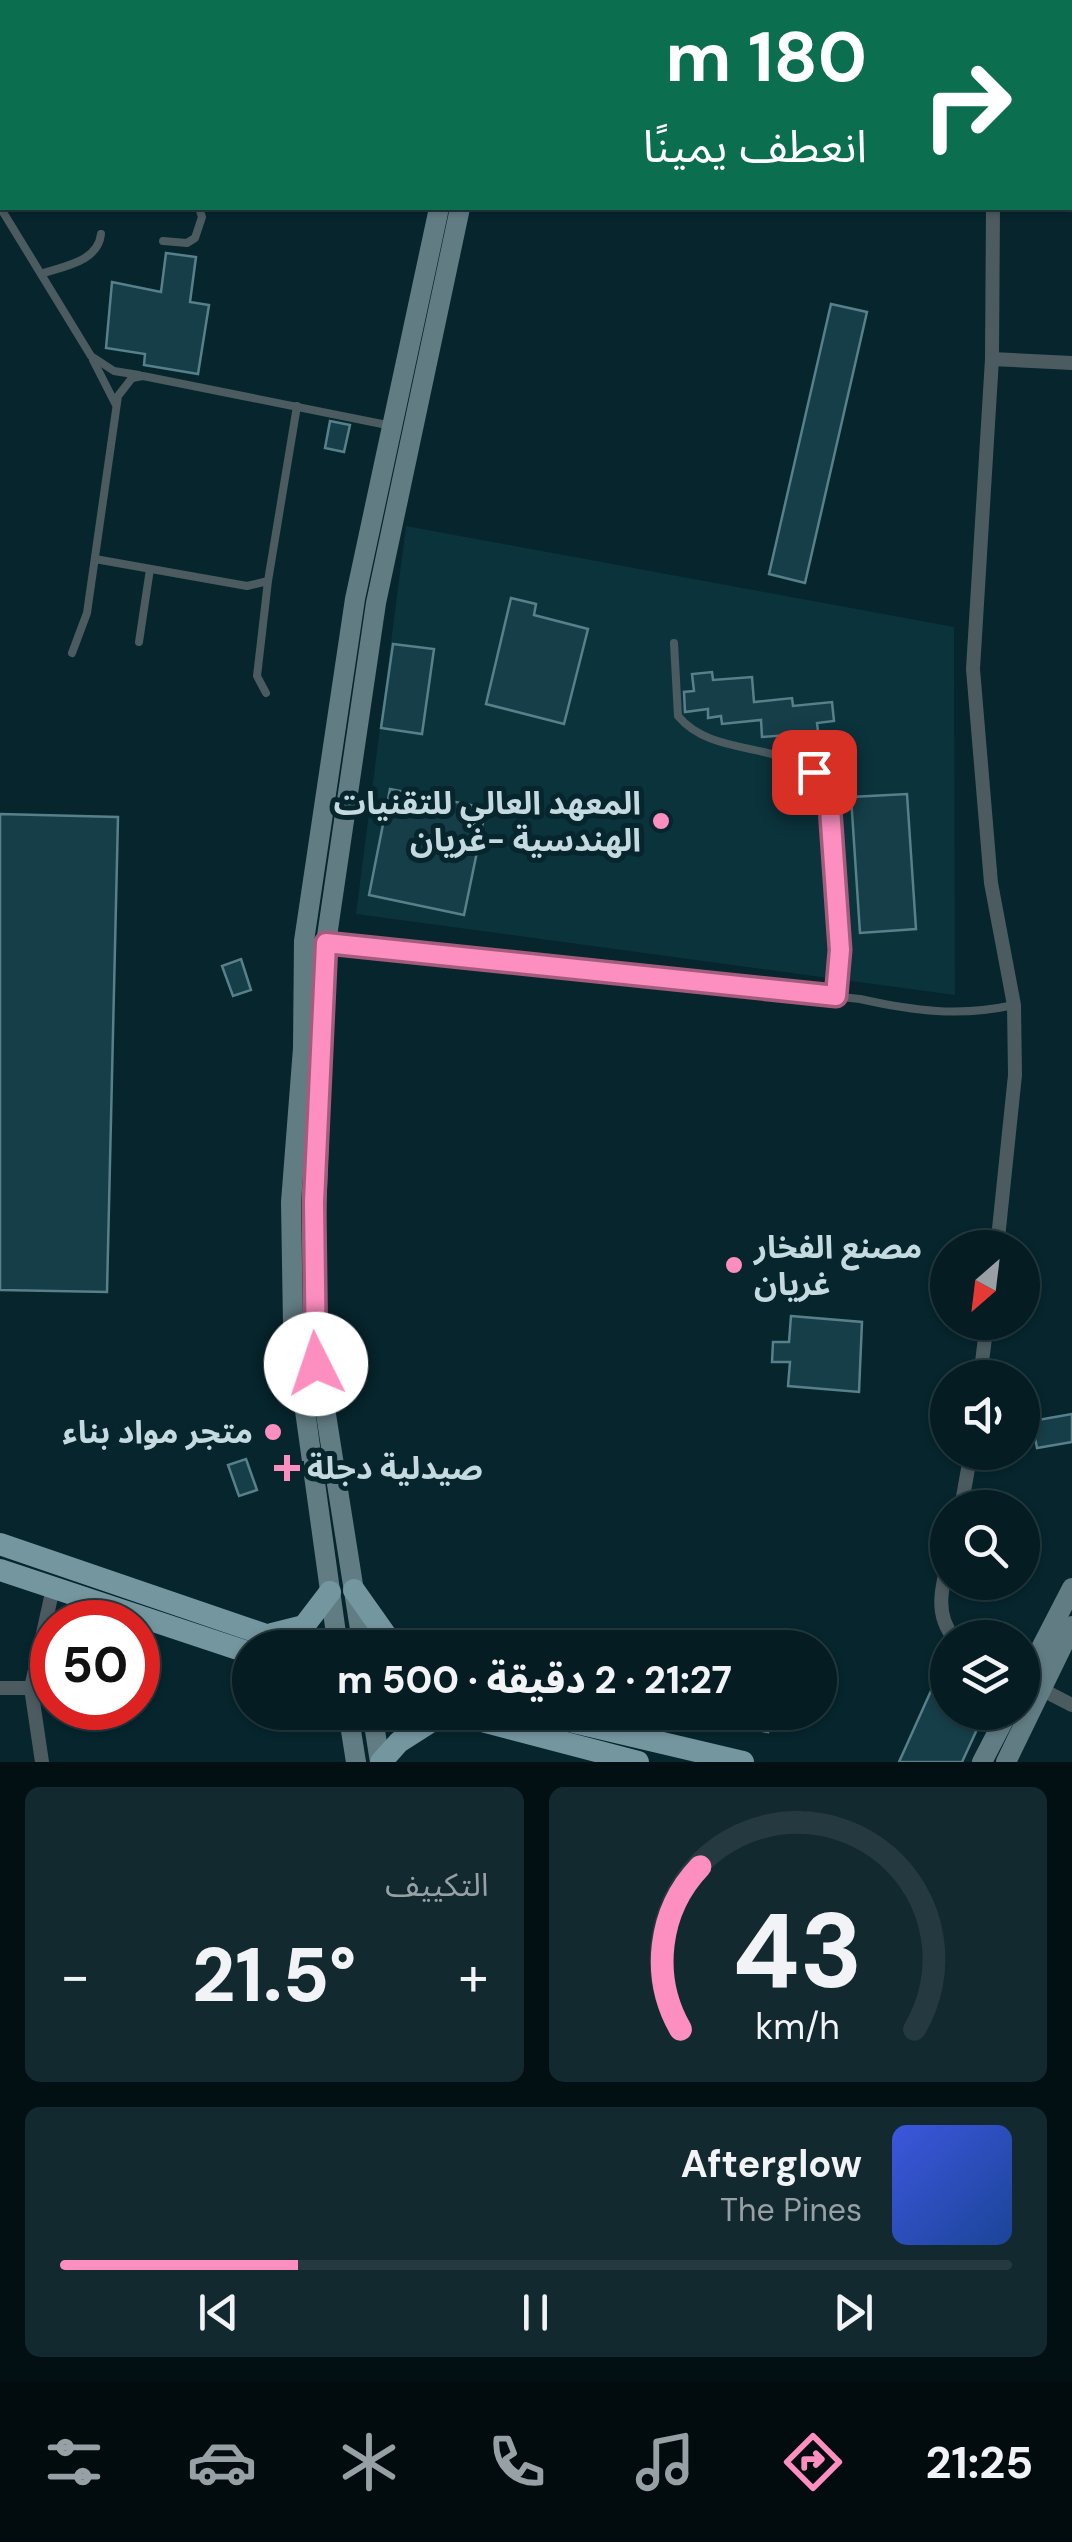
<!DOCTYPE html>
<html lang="ar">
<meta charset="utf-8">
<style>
body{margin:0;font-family:"DM Sans","Noto Sans Arabic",sans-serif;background:#12292f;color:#f1f3f6;direction:rtl;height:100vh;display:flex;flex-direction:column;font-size:38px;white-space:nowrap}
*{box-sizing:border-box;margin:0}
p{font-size:32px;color:#97a1a5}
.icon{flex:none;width:55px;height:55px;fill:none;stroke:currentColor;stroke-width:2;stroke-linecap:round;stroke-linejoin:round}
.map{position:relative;height:1762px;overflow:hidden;direction:ltr}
.details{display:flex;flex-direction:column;gap:25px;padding:25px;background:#020f13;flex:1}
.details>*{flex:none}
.banner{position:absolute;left:0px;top:0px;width:1072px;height:210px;box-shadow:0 2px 8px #0004,0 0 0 2px #253a40;direction:rtl;background:#0b6e4f;color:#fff;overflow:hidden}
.needle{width:65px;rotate:208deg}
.fabs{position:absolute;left:930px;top:1230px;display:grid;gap:20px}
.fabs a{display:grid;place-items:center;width:110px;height:110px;border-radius:50%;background:#041c22;box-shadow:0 2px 8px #0004,0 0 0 2px #253a40;font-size:50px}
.speed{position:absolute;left:30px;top:1600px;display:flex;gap:20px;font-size:50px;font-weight:700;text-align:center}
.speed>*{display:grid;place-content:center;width:130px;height:130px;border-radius:50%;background:#041c22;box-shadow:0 2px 8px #0004,0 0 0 2px #253a40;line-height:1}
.speed .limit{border:15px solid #d22;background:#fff;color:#111}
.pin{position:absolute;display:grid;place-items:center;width:85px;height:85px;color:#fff;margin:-42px;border-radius:20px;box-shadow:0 5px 15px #0006}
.me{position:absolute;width:110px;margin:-55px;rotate:356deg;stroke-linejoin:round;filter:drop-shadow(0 0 8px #0008)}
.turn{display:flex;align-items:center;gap:35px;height:210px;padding:0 40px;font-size:45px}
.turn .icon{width:130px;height:130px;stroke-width:2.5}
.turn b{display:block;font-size:70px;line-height:85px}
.big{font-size:75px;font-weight:800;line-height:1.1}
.details .tile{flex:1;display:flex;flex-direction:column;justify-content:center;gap:15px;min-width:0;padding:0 35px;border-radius:15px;background:#12292f}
.details .dial{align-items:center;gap:0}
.dial svg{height:260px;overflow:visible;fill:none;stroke:#253a40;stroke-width:7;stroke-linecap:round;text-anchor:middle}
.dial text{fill:#f1f3f6;stroke:none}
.song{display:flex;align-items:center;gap:30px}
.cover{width:120px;height:120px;border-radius:15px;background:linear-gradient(135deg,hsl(230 70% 55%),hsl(220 70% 35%))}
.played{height:10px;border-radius:5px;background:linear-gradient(90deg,#fd8ec0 25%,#253a40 25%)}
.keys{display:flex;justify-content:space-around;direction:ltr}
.heat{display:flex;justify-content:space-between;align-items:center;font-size:55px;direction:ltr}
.details .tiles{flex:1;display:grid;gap:25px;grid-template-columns:1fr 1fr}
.tile:last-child{grid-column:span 2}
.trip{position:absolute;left:232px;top:1630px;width:605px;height:100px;border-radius:50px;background:#041c22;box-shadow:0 2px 8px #0004,0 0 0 2px #253a40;font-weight:800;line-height:100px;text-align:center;direction:rtl}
.tab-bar{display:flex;height:160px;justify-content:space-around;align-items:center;background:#020b0e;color:#97a1a5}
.tab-bar .icon{width:70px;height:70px}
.tab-bar .on{color:#fd8ec0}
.tab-bar b{font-size:45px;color:#f1f3f6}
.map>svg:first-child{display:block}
.built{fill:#0b333c}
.building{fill:#163e48;stroke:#57808a;stroke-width:2.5}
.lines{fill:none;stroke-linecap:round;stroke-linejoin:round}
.lane{stroke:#4b5b60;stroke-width:8}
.street{stroke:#4b5b60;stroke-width:14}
.secondary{stroke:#627c84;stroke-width:20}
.primary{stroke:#74969f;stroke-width:22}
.route-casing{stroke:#a45c7d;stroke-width:25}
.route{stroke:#fd8ec0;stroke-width:18}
.poi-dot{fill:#fd8ec0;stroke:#06252d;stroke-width:4}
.labels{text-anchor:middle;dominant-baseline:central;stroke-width:10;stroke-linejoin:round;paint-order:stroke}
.poi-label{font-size:32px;font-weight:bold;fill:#c5dae0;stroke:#06252d;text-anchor:end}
</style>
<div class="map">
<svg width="1072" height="1762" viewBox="0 0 1072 1762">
<rect width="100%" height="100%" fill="#06252d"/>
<polygon class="built" points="406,526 954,627 955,995 356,914"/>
<g class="building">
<polygon points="166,253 196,257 190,302 209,305 198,374 144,365 145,354 106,348 112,282 161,292"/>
<polygon points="831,304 867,312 805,583 769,574"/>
<polygon points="330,421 350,425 344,452 325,448"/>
<polygon points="511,598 536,604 534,615 588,629 564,724 486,704"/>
<polygon points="393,644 434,649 422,734 381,728"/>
<polygon points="712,672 713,680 752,677 754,702 792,698 793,706 832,702 834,721 817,723 820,748 803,750 802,742 789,743 788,735 762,737 761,720 722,724 721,716 708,718 708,709 685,712 684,692 694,691 692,674"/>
<polygon points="390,789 486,808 464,915 369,895"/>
<polygon points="907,794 916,929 860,933 851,797"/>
<polygon points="0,814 118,817 107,1292 0,1290"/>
<polygon points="241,959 251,990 233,996 222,966"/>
<polygon points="791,1316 862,1322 859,1392 788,1386 790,1362 772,1362 773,1342 789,1342"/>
<polygon points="1072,1414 1072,1442 1037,1448 1032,1421"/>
<polygon points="246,1459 257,1490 239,1496 228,1465"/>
<polygon points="948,1653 948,1712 985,1712 962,1762 899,1762"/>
<polygon points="697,1712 771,1712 768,1732 697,1719"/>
</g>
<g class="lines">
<g class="lane">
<polyline points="141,0 142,2"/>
<polyline points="0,172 2,171"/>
<polyline points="0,207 91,356 114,371 139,375"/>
<polyline points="163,241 187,243 195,238 202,217 199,208"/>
<path d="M 41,274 C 64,266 98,262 101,234"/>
<polyline points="93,360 116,405"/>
<polyline points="95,559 247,586 268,581 297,406"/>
<polyline points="139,642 150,569"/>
<path d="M 674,643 L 678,716 C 717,763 798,735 829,793 L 841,949 L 836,996"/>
<polyline points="72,653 87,613 118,396 132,378 143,376 392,426"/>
<polyline points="266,693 257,676 268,581"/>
<path d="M 304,941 L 860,999 C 914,1011 959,1017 1014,1005"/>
</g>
<g class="street">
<polyline points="536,0 541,2"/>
<polyline points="1000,2 1000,0"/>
<polyline points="993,208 992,359 973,669 991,883 1014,1005 1015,1075 997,1248"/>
<polyline points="992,359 1072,363"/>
<polyline points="980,1378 987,1322"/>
<polyline points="961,1508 971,1452"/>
<path d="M 948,1562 C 941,1590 935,1615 954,1638"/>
<polyline points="1037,1687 1072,1705"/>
<polyline points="0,1688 31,1688"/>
<polyline points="42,1762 31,1688 53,1588"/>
</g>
<g class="secondary">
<polyline points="486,2 487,0"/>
<polyline points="503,2 503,0"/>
<polyline points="338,1648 293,1324 291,1202 303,1048 304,941 355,599 439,208"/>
<polyline points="363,1648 312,1326 326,943 376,603 460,208"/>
<polyline points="1022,1685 1072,1588"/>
<polyline points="348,1712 356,1762"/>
<polyline points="372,1712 380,1762"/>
<polyline points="982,1762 1008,1712"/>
<polyline points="1006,1762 1072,1626"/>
</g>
<g class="primary">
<polyline points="0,1544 304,1648"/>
<polyline points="0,1570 250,1653"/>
<polyline points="354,1590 395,1648"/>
<polyline points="272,1634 304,1626 330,1592"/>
<polyline points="448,1712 638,1762"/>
<polyline points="531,1712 743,1762"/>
<polyline points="381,1762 399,1742 446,1712"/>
</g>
</g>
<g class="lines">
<defs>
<polyline id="route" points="316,1364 314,1202 326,943 836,996 840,950 829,794 814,772"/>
</defs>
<use href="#route" class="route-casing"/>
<use href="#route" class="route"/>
</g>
<g class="poi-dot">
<circle cx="661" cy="821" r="10"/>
<circle cx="734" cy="1265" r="10"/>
<circle cx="273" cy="1432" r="10"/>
<path d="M282 1453h10v10h10v10h-10v10h-10v-10h-10v-10h10z"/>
</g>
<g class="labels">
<g class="poi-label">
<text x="641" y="803">المعهد العالي للتقنيات<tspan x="641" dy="37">الهندسية -غريان</tspan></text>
<text x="754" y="1247" text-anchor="start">مصنع الفخار<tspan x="754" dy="37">غريان</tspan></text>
<text x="253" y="1432">متجر مواد بناء</text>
<text x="307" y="1468" text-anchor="start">صيدلية دجلة</text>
</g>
</g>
</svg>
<div class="fabs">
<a><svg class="needle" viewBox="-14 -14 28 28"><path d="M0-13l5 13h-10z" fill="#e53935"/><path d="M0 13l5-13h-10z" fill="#97a1a5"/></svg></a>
<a><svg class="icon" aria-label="sound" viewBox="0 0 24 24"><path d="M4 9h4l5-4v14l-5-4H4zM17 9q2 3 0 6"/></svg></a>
<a><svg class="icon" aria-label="search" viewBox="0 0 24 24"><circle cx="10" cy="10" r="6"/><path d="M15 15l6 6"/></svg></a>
<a><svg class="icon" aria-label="layers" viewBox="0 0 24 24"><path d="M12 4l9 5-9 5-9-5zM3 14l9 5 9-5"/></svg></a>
</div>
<div class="speed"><div class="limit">50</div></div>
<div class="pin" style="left:814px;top:772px;background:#d93025"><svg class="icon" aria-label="arrive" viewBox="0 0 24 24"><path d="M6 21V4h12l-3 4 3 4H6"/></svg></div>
<svg class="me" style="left:316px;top:1364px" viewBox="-20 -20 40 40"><circle r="19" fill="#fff"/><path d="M0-13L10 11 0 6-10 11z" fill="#fd8ec0"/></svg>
<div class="trip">21:27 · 2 دقيقة · 500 m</div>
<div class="banner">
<div class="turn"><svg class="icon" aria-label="right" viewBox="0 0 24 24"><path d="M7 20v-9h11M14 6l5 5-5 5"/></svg><div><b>180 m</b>انعطف يمينًا</div></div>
</div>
</div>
<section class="details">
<div class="tiles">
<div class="tile dial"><svg viewBox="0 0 100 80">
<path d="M14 69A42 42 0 1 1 86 69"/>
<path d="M14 69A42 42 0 0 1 20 19" stroke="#fd8ec0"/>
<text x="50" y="56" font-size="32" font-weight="700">43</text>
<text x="50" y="72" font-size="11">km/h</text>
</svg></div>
<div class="tile"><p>التكييف</p>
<div class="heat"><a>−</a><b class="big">21.5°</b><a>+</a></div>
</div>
<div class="tile">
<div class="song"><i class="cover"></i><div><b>Afterglow</b><p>The Pines</p></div></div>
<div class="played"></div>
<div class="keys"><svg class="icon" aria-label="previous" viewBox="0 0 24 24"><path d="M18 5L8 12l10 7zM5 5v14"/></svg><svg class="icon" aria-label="pause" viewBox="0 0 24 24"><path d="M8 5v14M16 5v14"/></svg><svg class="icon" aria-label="next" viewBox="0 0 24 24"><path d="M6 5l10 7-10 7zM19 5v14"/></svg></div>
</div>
</div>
</section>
<nav class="tab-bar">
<b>21:25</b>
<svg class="icon on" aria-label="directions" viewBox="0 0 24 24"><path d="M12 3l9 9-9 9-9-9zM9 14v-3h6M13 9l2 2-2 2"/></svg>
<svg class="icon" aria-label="music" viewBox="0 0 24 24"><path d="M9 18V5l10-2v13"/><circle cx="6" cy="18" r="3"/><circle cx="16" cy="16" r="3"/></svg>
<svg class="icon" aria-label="phone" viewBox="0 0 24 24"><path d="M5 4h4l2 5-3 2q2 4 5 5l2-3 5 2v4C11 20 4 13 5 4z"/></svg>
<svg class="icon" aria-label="climate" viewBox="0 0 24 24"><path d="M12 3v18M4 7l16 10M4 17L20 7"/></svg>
<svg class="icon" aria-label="car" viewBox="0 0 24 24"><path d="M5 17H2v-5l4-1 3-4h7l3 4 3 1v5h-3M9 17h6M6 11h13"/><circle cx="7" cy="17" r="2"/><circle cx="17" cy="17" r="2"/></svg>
<svg class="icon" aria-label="filters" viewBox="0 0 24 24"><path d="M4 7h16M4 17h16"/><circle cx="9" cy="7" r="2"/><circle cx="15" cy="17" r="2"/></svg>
</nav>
